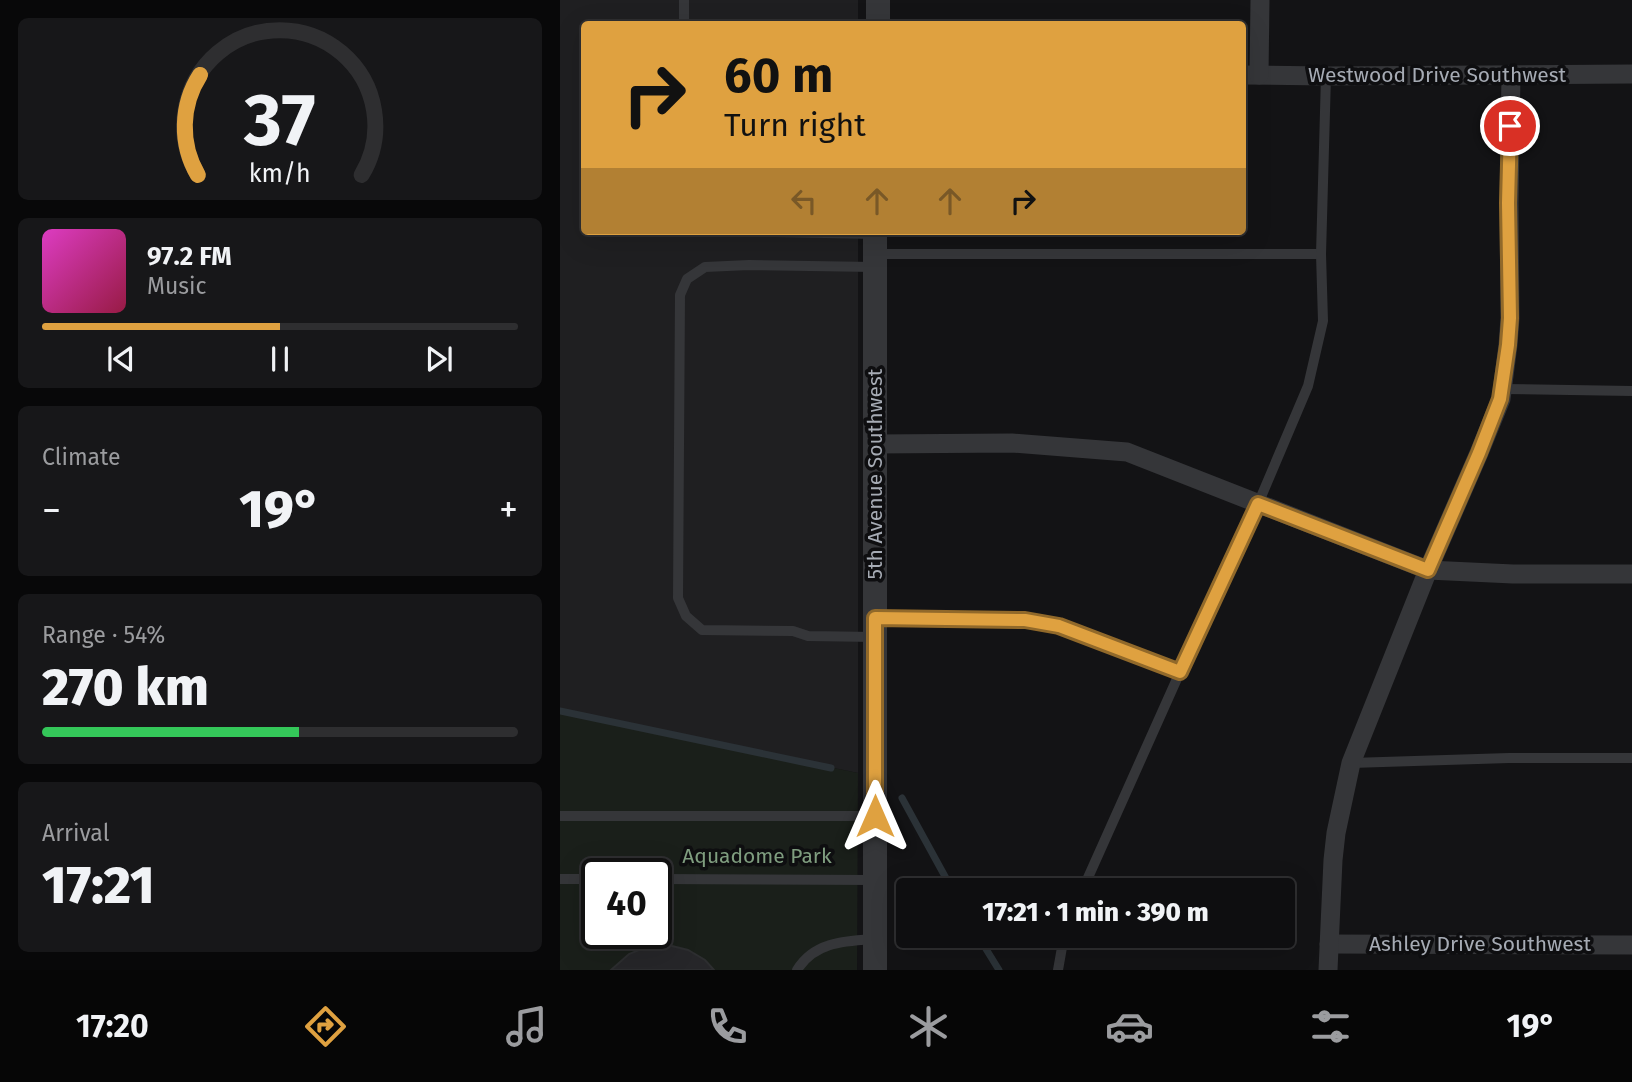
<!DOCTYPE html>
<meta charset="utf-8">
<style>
body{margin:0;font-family:"Fira Sans",sans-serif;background:#171719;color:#f1f3f6;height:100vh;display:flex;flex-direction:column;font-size:26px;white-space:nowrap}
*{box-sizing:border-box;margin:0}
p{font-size:23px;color:#9b9c9f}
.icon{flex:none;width:38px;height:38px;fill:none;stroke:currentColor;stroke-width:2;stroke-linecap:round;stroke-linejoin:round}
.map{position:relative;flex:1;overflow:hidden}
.drawer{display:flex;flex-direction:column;gap:18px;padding:18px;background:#080809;width:560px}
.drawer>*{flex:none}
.guide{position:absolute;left:21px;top:21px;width:665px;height:214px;border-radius:7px;box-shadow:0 7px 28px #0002,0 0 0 2px #2e2e30;background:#dfa140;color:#111;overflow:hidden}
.speed{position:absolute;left:21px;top:858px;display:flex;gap:14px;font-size:35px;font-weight:700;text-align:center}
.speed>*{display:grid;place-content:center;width:91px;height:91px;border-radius:50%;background:#0e0e10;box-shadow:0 7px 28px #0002,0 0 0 2px #2e2e30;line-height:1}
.speed .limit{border:4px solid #111;border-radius:10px;background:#fff;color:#111}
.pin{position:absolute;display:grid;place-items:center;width:60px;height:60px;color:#fff;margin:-30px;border:4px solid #fff;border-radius:50%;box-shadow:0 2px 7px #0007}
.me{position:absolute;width:77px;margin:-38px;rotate:0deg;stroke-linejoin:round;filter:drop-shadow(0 0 5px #0008)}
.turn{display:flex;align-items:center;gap:24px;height:147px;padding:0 28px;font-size:32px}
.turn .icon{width:91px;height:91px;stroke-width:2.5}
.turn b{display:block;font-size:49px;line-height:60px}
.lanes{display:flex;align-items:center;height:66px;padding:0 28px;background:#0003;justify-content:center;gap:35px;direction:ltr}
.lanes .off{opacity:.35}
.big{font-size:52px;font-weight:800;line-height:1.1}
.drawer .card{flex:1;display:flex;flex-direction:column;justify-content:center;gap:10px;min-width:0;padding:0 24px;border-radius:10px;background:#171719}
.drawer .dial{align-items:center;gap:0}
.dial svg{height:182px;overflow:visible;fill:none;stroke:#2e2e30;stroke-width:7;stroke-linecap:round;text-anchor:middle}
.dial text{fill:#f1f3f6;stroke:none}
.song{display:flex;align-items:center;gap:21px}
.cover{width:84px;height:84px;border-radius:10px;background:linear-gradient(135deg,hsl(310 70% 55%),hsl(340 70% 35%))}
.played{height:7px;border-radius:4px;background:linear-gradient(90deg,#dfa140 50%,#2e2e30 50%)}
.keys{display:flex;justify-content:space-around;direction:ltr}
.heat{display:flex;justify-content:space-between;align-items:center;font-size:38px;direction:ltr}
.charge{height:10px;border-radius:5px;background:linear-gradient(90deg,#34c759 54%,#2e2e30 0)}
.trip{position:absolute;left:336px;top:878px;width:399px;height:70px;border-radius:7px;background:#0e0e10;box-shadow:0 7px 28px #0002,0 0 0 2px #2e2e30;font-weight:800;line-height:70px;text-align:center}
.tabs{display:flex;height:112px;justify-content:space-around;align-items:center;background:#060606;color:#9b9c9f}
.tabs .icon{width:49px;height:49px}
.tabs .active{color:#dfa140}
.tabs b{font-size:32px;color:#f1f3f6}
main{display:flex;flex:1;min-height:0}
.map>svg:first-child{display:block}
.built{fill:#1f1f21}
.green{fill:#1a1f1a;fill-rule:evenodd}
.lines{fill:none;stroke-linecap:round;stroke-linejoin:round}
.stream{stroke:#2b3237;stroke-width:7}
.building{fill:#262629;stroke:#2d2e30;stroke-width:2}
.service{stroke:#353639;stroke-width:10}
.minor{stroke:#353639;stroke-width:19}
.tertiary{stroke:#353639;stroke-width:24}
.route-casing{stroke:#91692a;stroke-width:18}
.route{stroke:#dfa140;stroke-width:12}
.labels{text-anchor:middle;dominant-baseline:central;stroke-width:7;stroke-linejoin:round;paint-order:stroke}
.street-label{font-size:21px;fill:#a6abb4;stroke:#0e0e10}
.park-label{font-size:21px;fill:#7f9d7f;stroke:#0e0e10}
</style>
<main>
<section class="drawer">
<div class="card dial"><svg viewBox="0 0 100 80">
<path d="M14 69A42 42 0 1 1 86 69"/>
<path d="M14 69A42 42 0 0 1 15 25" stroke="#dfa140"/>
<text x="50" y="56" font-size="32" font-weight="700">37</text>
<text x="50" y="72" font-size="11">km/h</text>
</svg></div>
<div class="card">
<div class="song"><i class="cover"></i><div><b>97.2 FM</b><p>Music</p></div></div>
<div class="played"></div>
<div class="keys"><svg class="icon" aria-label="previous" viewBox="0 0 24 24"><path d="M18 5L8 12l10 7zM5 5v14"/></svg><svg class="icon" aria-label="pause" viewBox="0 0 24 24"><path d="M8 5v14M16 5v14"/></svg><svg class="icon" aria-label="next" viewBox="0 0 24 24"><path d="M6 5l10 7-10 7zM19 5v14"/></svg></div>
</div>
<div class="card"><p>Climate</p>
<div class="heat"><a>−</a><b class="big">19°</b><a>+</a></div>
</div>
<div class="card"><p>Range · 54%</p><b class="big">270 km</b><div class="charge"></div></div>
<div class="card"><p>Arrival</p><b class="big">17:21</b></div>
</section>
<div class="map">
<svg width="1072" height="970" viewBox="0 0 1072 970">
<rect width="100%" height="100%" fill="#131315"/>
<polygon class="built" points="0,0 298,0 298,24 24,24 24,231 298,231 298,773 0,712"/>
<path class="green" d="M 0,712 L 298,773 L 297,970 L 0,970 ZM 37,873 L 96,873 L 96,933 L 37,933 Z"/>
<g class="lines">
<g class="stream">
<polyline points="0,711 271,768"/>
<polyline points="342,798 393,891"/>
<polyline points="418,936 439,970"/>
</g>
</g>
<polygon class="building" points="108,945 128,950 145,960 154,970 51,970 69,954 89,946"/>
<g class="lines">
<g class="service">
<polyline points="124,0 124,24"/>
<polyline points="159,231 315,234"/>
<polyline points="317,254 761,254"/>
<polyline points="314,267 189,265 145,267 127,279 120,295 118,598 126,616 142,630 233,631 248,636 315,637"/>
<polyline points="942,389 1072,391"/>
<polyline points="315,618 465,620 499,626 620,672"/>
<polyline points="791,763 949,758 1072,758"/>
<polyline points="0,816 314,816"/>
<polyline points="0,879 37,879"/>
<polyline points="96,879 314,880"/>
<polyline points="522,891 620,672 698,504 748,386 763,321 761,254 766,76"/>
<path d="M 237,970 C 254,942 284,941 314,939"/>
<polyline points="498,970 504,936"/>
</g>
<g class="minor">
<polyline points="682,75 766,76 1072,74"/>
<polyline points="699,75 700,0"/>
<polyline points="315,444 452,443 567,452 868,570 953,574 1072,574"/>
<polyline points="769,944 1072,945"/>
<polyline points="768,970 773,860 776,833 791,763 868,570 919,453 941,399 948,345 950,318 949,203 951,74"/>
</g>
<g class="tertiary">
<polyline points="318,24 318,0"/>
<polyline points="315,231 315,970"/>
</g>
</g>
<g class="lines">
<defs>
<polyline id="route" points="315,816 315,618 465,620 499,626 620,672 698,504 868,570 919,453 940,399 948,345 950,318 948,203 950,126"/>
</defs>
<use href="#route" class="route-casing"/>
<use href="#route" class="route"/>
</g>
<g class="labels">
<g class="street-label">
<text x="877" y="75">Westwood Drive Southwest</text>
<text transform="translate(315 474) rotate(-90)">5th Avenue Southwest</text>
<text x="920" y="944">Ashley Drive Southwest</text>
</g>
<g class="park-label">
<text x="197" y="856">Aquadome Park</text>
</g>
</g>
</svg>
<div class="speed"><div class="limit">40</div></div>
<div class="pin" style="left:950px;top:126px;background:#d93025"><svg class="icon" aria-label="arrive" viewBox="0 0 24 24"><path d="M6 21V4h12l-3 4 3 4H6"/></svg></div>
<svg class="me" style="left:315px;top:816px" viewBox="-20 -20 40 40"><path d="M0-17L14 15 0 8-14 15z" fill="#dfa140" stroke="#fff" stroke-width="4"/></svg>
<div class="trip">17:21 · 1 min · 390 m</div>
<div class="guide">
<div class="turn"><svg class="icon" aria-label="right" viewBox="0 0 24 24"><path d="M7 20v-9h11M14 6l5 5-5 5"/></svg><div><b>60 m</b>Turn right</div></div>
<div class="lanes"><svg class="icon off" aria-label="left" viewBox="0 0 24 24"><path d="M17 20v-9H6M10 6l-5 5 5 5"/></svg><svg class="icon off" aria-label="ahead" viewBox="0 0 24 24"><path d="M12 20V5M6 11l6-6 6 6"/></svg><svg class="icon off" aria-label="ahead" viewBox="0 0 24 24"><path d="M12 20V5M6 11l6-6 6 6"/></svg><svg class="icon" aria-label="right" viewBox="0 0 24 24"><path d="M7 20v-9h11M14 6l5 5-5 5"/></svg></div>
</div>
</div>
</main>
<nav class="tabs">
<b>17:20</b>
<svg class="icon active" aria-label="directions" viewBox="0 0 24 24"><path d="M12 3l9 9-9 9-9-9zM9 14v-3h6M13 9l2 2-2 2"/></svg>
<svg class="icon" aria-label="music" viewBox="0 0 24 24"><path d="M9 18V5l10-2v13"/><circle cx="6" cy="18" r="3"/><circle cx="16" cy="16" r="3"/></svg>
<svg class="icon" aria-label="phone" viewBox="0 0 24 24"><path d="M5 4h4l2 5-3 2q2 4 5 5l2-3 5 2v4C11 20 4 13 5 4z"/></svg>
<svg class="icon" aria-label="climate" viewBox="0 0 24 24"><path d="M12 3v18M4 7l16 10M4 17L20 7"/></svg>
<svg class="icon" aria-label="car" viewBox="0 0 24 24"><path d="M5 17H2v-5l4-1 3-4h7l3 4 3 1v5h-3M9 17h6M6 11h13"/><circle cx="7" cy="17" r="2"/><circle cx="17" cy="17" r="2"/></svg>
<svg class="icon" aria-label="filters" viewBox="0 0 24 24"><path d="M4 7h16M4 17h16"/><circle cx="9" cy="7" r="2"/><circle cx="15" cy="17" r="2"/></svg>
<b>19°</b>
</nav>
